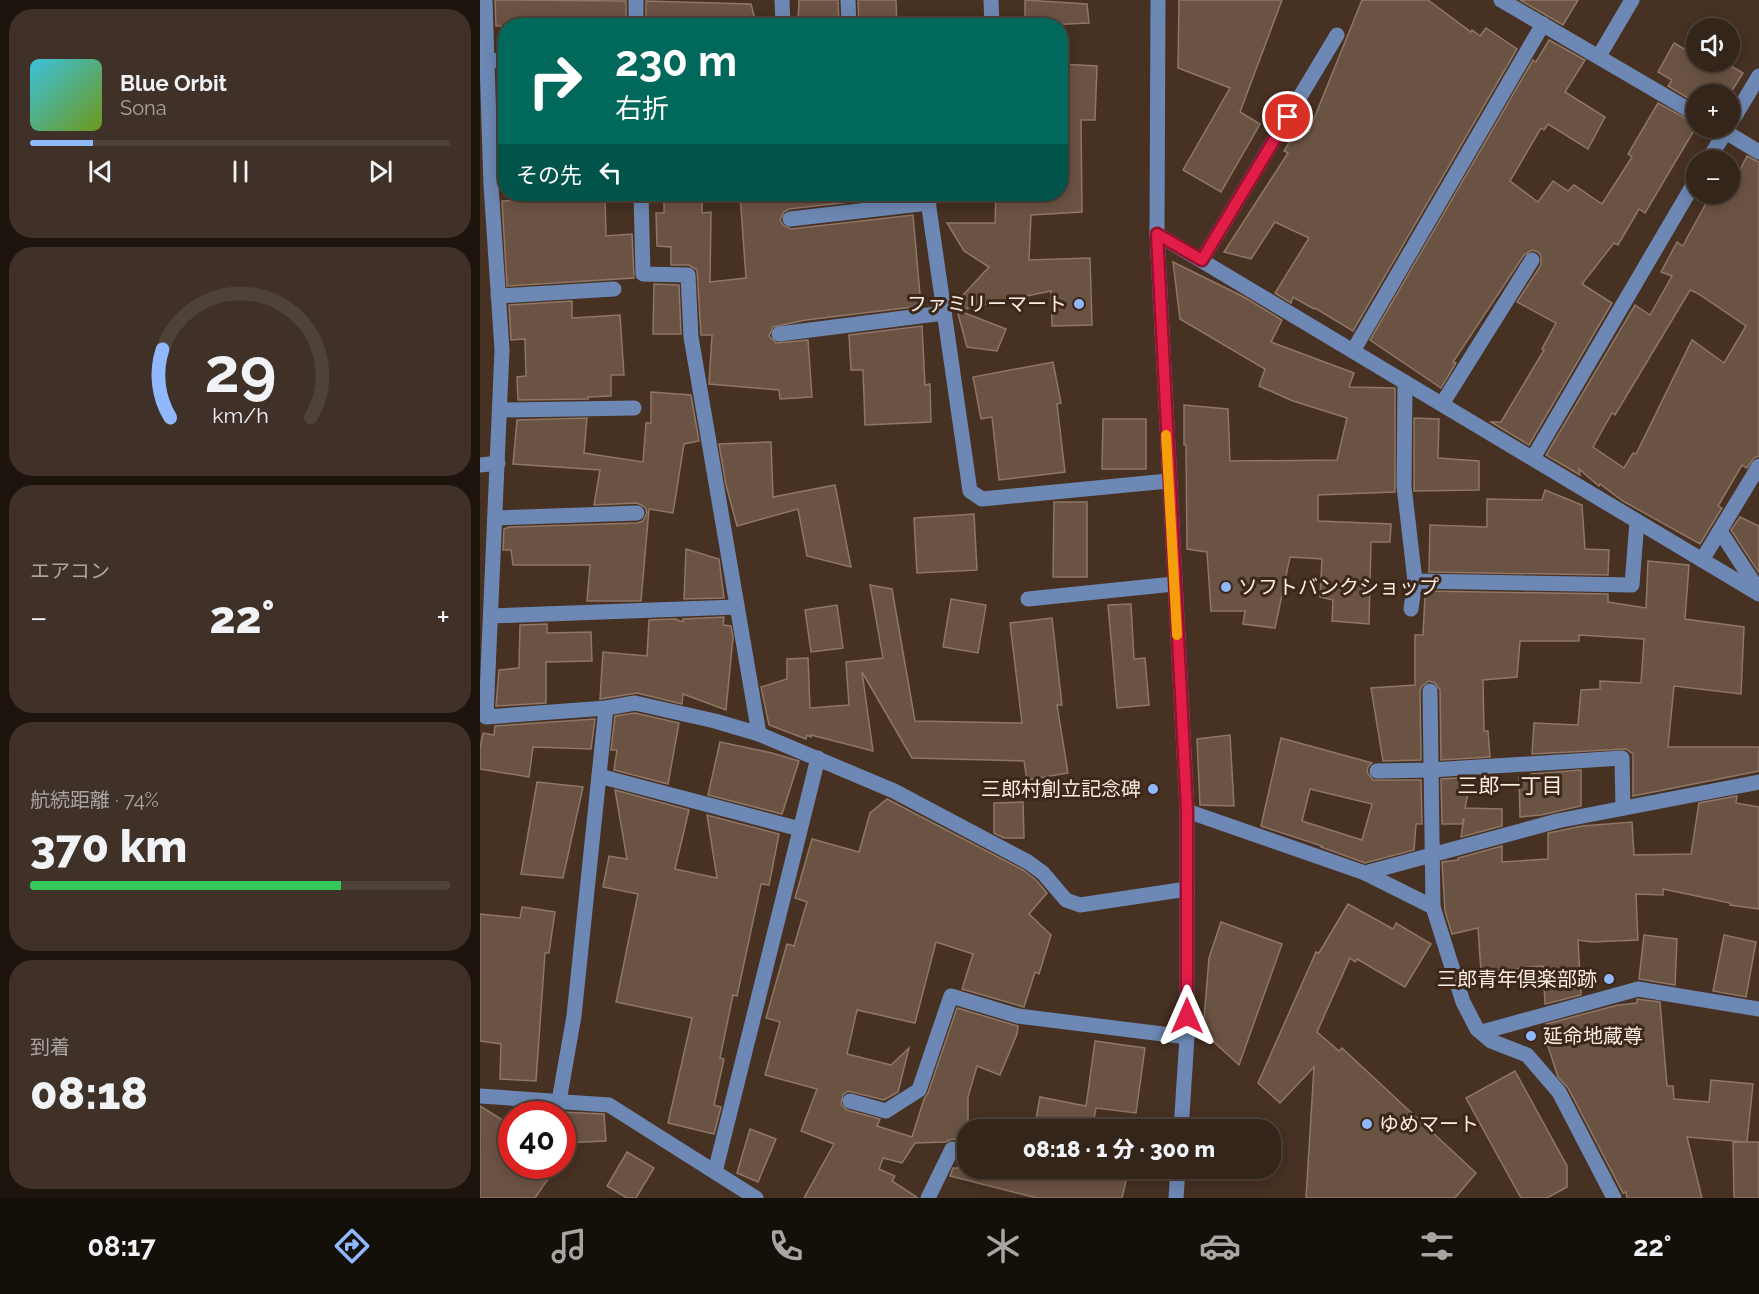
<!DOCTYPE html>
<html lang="ja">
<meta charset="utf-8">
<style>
body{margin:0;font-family:Raleway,"Noto Sans JP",sans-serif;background:#3f3127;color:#f1f3f6;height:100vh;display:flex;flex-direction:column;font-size:22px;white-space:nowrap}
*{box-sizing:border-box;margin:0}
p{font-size:20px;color:#a9a5a2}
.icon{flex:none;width:33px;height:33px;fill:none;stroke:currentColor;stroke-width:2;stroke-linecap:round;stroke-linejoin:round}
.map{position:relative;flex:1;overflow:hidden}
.panel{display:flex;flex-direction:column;gap:9px;padding:9px;background:#1d140e;width:480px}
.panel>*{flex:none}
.top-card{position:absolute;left:18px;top:18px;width:570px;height:183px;border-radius:24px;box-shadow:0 3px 15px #0003,0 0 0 2px #4e4239;background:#00695c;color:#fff;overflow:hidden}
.controls{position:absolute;left:1206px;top:18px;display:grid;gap:12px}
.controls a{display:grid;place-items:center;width:54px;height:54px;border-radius:50%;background:#34251a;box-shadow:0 3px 15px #0003,0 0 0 2px #4e4239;font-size:30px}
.speed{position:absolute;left:18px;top:1101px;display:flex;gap:12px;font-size:30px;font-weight:700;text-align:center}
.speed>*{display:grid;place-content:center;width:78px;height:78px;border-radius:50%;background:#34251a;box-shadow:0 3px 15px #0003,0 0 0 2px #4e4239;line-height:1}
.speed .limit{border:9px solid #d22;background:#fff;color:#111}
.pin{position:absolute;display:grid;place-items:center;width:51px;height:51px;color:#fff;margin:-26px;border:3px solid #fff;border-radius:50%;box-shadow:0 2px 6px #0007}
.me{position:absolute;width:66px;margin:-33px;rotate:0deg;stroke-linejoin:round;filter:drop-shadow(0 0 4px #0008)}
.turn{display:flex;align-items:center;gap:21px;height:126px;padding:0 18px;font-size:27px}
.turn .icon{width:78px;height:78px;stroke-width:2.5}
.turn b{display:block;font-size:42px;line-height:51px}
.then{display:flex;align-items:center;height:57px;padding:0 18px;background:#0003;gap:12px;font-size:22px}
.big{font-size:45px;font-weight:800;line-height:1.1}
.panel .widget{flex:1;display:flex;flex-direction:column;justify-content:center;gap:9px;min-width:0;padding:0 21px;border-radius:24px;background:#3f3127}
.panel .dial{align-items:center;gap:0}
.dial svg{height:156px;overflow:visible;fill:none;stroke:#4e4239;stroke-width:7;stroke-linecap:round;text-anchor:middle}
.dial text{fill:#f1f3f6;stroke:none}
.song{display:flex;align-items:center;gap:18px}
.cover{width:72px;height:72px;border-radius:9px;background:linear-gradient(135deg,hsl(190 70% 55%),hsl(80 70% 35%))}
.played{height:6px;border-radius:3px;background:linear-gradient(90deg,#8fb8fd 15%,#4e4239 15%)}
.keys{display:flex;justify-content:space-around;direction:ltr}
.heat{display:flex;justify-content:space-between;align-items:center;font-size:33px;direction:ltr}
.charge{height:9px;border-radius:4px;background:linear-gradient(90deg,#34c759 74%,#4e4239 0)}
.trip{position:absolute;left:477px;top:1119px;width:324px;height:60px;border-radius:24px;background:#34251a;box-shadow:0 3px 15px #0003,0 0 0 2px #4e4239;font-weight:800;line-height:60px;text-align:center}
.tab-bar{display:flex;height:96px;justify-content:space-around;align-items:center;background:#150f0a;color:#a9a5a2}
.tab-bar .icon{width:42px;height:42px}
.tab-bar .selected{color:#8fb8fd}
.tab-bar b{font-size:27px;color:#f1f3f6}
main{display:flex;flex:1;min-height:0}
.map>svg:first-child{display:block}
.building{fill:#6b5344;stroke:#8f7666;stroke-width:1.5;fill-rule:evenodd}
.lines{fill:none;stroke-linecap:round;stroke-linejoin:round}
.minor{stroke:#6d88b4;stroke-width:15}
.route-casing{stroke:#92132f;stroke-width:15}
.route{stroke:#e11d48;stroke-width:10}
.slow{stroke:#f59e0b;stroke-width:10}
.poi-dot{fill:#8fb8fd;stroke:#3c2719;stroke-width:2}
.labels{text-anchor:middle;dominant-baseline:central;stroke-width:6;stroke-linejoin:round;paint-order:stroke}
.poi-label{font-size:20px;fill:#faece3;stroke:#3c2719;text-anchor:end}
.neighbourhood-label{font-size:21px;fill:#faece3;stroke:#3c2719}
</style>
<main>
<section class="panel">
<div class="widget">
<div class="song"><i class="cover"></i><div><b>Blue Orbit</b><p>Sona</p></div></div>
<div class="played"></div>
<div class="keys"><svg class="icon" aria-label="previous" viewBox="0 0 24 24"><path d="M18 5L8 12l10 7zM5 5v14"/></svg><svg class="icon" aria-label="pause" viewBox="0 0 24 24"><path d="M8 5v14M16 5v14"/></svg><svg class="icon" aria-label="next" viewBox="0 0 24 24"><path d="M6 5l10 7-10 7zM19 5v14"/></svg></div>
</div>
<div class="widget dial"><svg viewBox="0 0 100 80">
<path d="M14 69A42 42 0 1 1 86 69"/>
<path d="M14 69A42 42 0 0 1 10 34" stroke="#8fb8fd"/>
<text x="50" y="56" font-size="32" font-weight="700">29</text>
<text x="50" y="72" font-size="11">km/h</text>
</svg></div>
<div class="widget"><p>エアコン</p>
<div class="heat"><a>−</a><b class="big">22°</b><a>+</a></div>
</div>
<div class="widget"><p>航続距離 · 74%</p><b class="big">370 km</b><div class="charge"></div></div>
<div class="widget"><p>到着</p><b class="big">08:18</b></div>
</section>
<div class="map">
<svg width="1279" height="1198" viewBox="0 0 1279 1198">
<rect width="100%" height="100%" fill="#463123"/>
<g class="building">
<polygon points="15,0 146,1 146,26 16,26"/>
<polygon points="319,0 358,0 359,24 318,22"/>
<polygon points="378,0 416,0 417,26 379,26"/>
<polygon points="545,0 607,4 609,23 545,26"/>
<polygon points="699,0 802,0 760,112 780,124 741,192 703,170 750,88 698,68"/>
<polygon points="882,0 948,0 991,32 992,30 1000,36 1006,28 1037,49 873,331 835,308 834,309 813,297 811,303 795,293 829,238 795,222 771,259 744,252 808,153 804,151 820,125 829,131"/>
<polygon points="1040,0 1098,0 1083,25"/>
<polygon points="166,1 271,4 277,26 166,26"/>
<polygon points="1069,40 1105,60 1085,92 1125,117 1108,149 1068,124 1064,130 1061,128 1030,181 1058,202 1073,181 1088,191 1094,185 1122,204 1152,157 1148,154 1178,103 1216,124 1216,127 1165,213 1159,209 1138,245 1134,243 1102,284 1132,303 1049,445 1011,422 1021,422 1064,350 1062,349 1076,323 1037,302 1061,265 1061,256 1058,252 1052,250 1044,255 973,362 976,363 961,388 890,340 1053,60 1056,62"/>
<polygon points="1194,43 1216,56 1216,62 1244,62 1263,73 1250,94 1216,94 1216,103 1188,86 1192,80 1178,72"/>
<polygon points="580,64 617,66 615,120 601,120 602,212 551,215 549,260 610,258 612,325 572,326 571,291 474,311 473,306 509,267 484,251 467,223 515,223 516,194 580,194"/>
<path d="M 1267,156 L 1279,162 L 1279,456 L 1274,458 L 1267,468 L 1262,465 L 1238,506 L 1242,508 L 1220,544 L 1143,501 L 1120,484 L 1119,486 L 1099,469 L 1100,475 L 1066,455 L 1155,305 L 1170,315 L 1192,276 L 1181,272 L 1197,242 L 1203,246 L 1207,238 L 1229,198 L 1224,194 L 1250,194 L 1250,163 L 1260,170 ZM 1210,290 L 1217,293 L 1266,326 L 1244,363 L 1212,340 L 1156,454 L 1153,453 L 1144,468 L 1113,447 L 1132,413 L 1135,415 Z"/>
<polygon points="184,194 222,194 222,213 231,212 230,282 266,278 260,194 431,194 431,195 309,209 304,212 300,220 303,225 311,229 433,215 441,306 326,320 293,327 289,336 296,343 328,340 332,397 300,399 299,390 229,384 232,335 221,335 217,270 209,265 191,265 191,247 177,246 176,213 184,213"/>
<polygon points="125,196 126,236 152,234 154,278 27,286 22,201"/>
<polygon points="693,262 764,297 802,320 791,342 874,373 869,387 915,388 915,492 838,495 838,521 911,524 910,542 891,542 889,624 852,621 853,600 840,597 842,559 810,557 795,628 763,624 765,611 731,611 727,552 707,549 706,445 704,445 704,405 748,409 750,461 857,460 867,418 813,401 779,386 785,369 700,319"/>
<polygon points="174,284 199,285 201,334 173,334"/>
<polygon points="92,301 92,318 140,315 144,375 131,375 131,396 108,397 108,399 38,400 37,377 46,376 45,339 31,340 29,305"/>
<polygon points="477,310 526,329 517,351 487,347"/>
<polygon points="442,326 445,385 450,384 451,422 385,425 383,370 371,370 369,335"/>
<polygon points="573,362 581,403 577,404 585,472 519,480 512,417 501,419 493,377"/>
<polygon points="171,392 211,395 219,441 204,444 193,513 169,509 161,601 107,601 110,565 33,565 31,550 23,550 24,529 29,527 157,523 163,521 167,513 165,507 157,503 114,505 120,470 33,464 37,420 107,418 104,453 163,462 166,423 171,423"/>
<polygon points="934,418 959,419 958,458 999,461 999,490 934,491"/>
<polygon points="623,419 666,419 666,469 622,469"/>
<polygon points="291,442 293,497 355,485 371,567 327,556 318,509 257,526 246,485 239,444"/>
<polygon points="1065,490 1102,505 1105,549 1129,550 1128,575 949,572 950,525 1007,527 1007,499 1062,500"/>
<polygon points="574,502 607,502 607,577 573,577"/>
<polygon points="494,514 497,570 437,573 434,518"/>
<polygon points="1260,517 1279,526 1279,573 1251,530"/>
<polygon points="206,549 239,559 244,598 204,599"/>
<polygon points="1168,561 1209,565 1205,619 1264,627 1261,694 1194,686 1188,747 1279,747 1279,771 1153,796 1153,754 1146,749 1052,754 1054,723 1098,725 1101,690 1120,689 1120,681 1161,683 1164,639 1099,635 1099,641 1040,641 1037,677 1003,680 1004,731 1008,731 1010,757 961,760 960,690 955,683 949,681 942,686 940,691 941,760 903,761 891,688 935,685 935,635 943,635 945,596 948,596 948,591 1128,594 1128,602 1166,608"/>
<polygon points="390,585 412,589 435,721 542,723 530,623 572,618 582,705 577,705 588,773 547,780 544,761 432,758 382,672 393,751 331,735 331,737 327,735 326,739 289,725 281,687 307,679 307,659 328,658 330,708 369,705 366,662 403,658"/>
<polygon points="471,599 506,605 498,653 463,647"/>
<polygon points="651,604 654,659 665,658 669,705 637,708 628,605"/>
<polygon points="357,605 363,648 331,652 325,610"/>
<polygon points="244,617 243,625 251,626 253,637 246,710 203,694 202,704 157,693 120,699 123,652 167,656 169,620 195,619 203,622 203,619"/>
<polygon points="67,624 67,633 111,632 112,661 66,662 66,703 16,706 19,670 39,668 40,625"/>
<polygon points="155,713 199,723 188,784 134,770 137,750 131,750 135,716"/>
<polygon points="115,719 111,749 53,747 49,777 0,769 0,748 3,733 14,735 15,726"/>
<polygon points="750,735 754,806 720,805 717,739"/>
<path d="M 801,738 L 892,763 L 888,767 L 887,772 L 893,780 L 941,780 L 942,824 L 936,824 L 934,850 L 885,863 L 841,847 L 842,846 L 781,826 ZM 830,789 L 892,804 L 882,840 L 822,821 Z"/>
<polygon points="240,742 292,753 319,761 302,814 228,795"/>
<polygon points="1101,770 1101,806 1061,815 1040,817 1039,777 1050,777 1051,774"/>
<polygon points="991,777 985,808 1022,809 1022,826 981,837 984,818 982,824 962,824 961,779"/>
<polygon points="57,782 103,787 83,878 41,874"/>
<polygon points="135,790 209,810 195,869 237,878 227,815 299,834 289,885 281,884 257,996 253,995 240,1058 244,1059 234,1105 241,1107 234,1134 188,1123 212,1018 136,1002 158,894 123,887 129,856 147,859"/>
<polygon points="1257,796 1256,803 1279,807 1279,909 1250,905 1250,903 1183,889 1183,895 1156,894 1158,940 1112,942 1098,940 1101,995 1065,1004 1063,966 1001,972 998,928 972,934 965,911 962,862 978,860 978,858 1022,846 1022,862 1068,859 1068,833 1102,826 1152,822 1154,855 1211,854 1219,803"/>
<polygon points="407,799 543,870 556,880 567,893 549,914 571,935 559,974 555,972 544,1007 482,989 493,954 456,942 435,1023 377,1010 367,1054 411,1065 429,1048 418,1092 404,1100 368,1091 363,1095 361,1104 367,1110 400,1119 397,1126 432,1137 444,1099 448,1093 477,1008 538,1026 537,1034 520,1075 497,1066 488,1097 488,1141 472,1139 466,1142 435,1143 422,1163 403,1158 399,1169 415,1176 412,1181 438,1198 324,1198 354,1144 321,1131 337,1089 285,1075 300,1022 286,1018 307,944 314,946 327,902 315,898 332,839 379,852 390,813"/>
<polygon points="543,802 544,838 524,838 514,833 514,803"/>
<polygon points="868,904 913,929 916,923 951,944 925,987 877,959 875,962 870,958 837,1032 859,1051 862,1048 996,1173 975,1198 826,1198 834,1067 800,1103 778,1083 836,952 839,953"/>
<polygon points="42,907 75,912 69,953 65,953 56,1081 20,1079 21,1044 0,1041 0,914 40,918"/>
<polygon points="741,922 802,944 759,1065 723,1032 729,958"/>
<polygon points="1164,935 1197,939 1195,985 1159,979"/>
<polygon points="1244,935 1276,942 1266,997 1233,991"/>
<polygon points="1157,999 1180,1002 1187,1086 1193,1086 1194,1099 1229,1102 1231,1080 1273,1084 1267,1142 1279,1142 1279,1198 1254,1198 1253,1142 1266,1142 1207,1137 1222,1198 1147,1198 1146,1192 1143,1193 1088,1088 1078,1077 1063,1031 1067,1029 1066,1024 1138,1005 1157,1003"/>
<polygon points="615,1041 665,1048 656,1113 616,1108 612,1130 554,1130 560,1097 606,1106"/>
<polygon points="1035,1071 1087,1166 1087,1187 1067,1198 1041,1198 986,1098"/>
<polygon points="0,1106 32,1126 32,1166 69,1166 62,1175 68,1179 55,1198 0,1198"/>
<polygon points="82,1112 124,1114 126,1141 82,1143"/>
<polygon points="270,1129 296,1139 278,1182 257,1173"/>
<polygon points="147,1152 174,1168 156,1198 147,1198 127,1186"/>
<polygon points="473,1168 598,1168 646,1181 642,1198 557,1198 470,1176"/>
</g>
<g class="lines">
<g class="minor">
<polyline points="5,0 11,185 22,350 6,717 126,708 155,703 235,721 279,734 414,791 548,862 563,873 586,900 600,905 707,889"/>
<polyline points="156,0 156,26"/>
<polyline points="302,0 303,26"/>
<polyline points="368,0 369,26"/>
<polyline points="511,0 512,26"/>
<polyline points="678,0 677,234 707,811 707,1037 701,1130"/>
<polyline points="1021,0 1216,114"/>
<polyline points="1119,56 1152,0"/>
<polyline points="6,61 26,60"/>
<polyline points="1250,124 1279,76"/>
<polyline points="1239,128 1279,152"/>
<polyline points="1228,160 1248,128"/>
<polyline points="161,194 163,274 208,275 211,337 279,734"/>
<polyline points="447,194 490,491 502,499 688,481"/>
<polyline points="310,219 449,203"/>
<polyline points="677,234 1279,594"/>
<polyline points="722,260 857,35"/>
<polyline points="18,296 134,289"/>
<polyline points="299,334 464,313"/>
<polyline points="873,351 1063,24"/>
<polyline points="925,382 924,486 935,581 931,609"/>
<polyline points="962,404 1052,260"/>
<polyline points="20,410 154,408"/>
<polyline points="1053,458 1216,180"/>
<polyline points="0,465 18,463"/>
<polyline points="15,518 157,513"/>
<polyline points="1240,531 1279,591"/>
<polyline points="1222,560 1279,466"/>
<polyline points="935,581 1152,585 1157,521"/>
<polyline points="548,599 694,584"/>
<polyline points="11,616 257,607"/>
<polyline points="950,691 953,907"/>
<polyline points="897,771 951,770 1142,758 1143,808"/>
<polyline points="119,776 320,829"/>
<polyline points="707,811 885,873 953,907 983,1002 997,1029 1011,1041 1047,1055 1079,1092 1134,1198"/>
<polyline points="885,873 1077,821 1279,782"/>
<polyline points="1002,1032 1158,989 1279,1009"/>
<polyline points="0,1096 129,1105 276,1198"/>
<polyline points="79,1101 94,1016 126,708"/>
<polyline points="370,1101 406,1111 439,1090 471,996 538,1016 707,1037"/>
<polyline points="235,1172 338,758"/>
<polyline points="448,1198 472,1149"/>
<polyline points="696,1198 698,1168"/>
</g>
</g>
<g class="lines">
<defs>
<polyline id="route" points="707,1016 707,811 677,234 722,260 808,117"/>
</defs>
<use href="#route" class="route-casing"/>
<use href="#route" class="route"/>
<polyline class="slow" points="686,435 697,635"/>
</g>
<g class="poi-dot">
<circle cx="599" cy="304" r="6"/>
<circle cx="746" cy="587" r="6"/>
<circle cx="673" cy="789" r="6"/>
<circle cx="1129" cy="979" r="6"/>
<circle cx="1051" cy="1036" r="6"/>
<circle cx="887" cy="1124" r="6"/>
</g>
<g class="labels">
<g class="poi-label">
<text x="587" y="304">ファミリーマート</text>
<text x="758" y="587" text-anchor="start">ソフトバンクショップ</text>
<text x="661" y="789">三郎村創立記念碑</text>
<text x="1117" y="979">三郎青年倶楽部跡</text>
<text x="1063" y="1036" text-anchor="start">延命地蔵尊</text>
<text x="899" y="1124" text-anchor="start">ゆめマート</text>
</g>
<g class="neighbourhood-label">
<text x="1030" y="785">三郎一丁目</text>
</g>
</g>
</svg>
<div class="controls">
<a><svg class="icon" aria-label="sound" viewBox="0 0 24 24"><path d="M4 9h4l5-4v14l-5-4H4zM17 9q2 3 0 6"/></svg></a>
<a>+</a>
<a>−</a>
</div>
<div class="speed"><div class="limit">40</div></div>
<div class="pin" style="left:808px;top:117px;background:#d93025"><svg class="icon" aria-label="arrive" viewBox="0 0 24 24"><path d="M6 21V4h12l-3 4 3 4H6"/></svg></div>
<svg class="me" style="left:707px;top:1016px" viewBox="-20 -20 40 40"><path d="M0-17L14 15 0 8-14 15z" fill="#e11d48" stroke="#fff" stroke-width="4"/></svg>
<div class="trip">08:18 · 1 分 · 300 m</div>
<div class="top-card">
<div class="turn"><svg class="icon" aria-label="right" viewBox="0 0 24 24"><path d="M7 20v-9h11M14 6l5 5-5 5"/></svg><div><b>230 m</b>右折</div></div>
<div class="then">その先<svg class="icon" aria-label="left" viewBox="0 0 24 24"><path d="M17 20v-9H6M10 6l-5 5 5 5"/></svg></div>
</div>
</div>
</main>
<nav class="tab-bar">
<b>08:17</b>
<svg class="icon selected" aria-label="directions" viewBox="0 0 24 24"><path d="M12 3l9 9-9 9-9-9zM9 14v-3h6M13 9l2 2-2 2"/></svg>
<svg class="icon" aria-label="music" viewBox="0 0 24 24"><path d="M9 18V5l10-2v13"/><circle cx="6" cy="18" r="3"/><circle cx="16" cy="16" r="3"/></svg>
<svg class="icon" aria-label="phone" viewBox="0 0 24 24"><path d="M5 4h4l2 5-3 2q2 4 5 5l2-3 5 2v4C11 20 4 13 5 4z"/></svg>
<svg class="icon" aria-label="climate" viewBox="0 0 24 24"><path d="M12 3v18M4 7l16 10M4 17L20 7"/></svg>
<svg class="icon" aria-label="car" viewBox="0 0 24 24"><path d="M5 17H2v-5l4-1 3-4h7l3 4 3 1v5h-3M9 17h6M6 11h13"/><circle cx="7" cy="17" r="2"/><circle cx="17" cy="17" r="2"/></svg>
<svg class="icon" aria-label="filters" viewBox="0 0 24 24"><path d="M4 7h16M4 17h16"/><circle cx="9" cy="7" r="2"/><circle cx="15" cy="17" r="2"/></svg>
<b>22°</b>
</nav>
